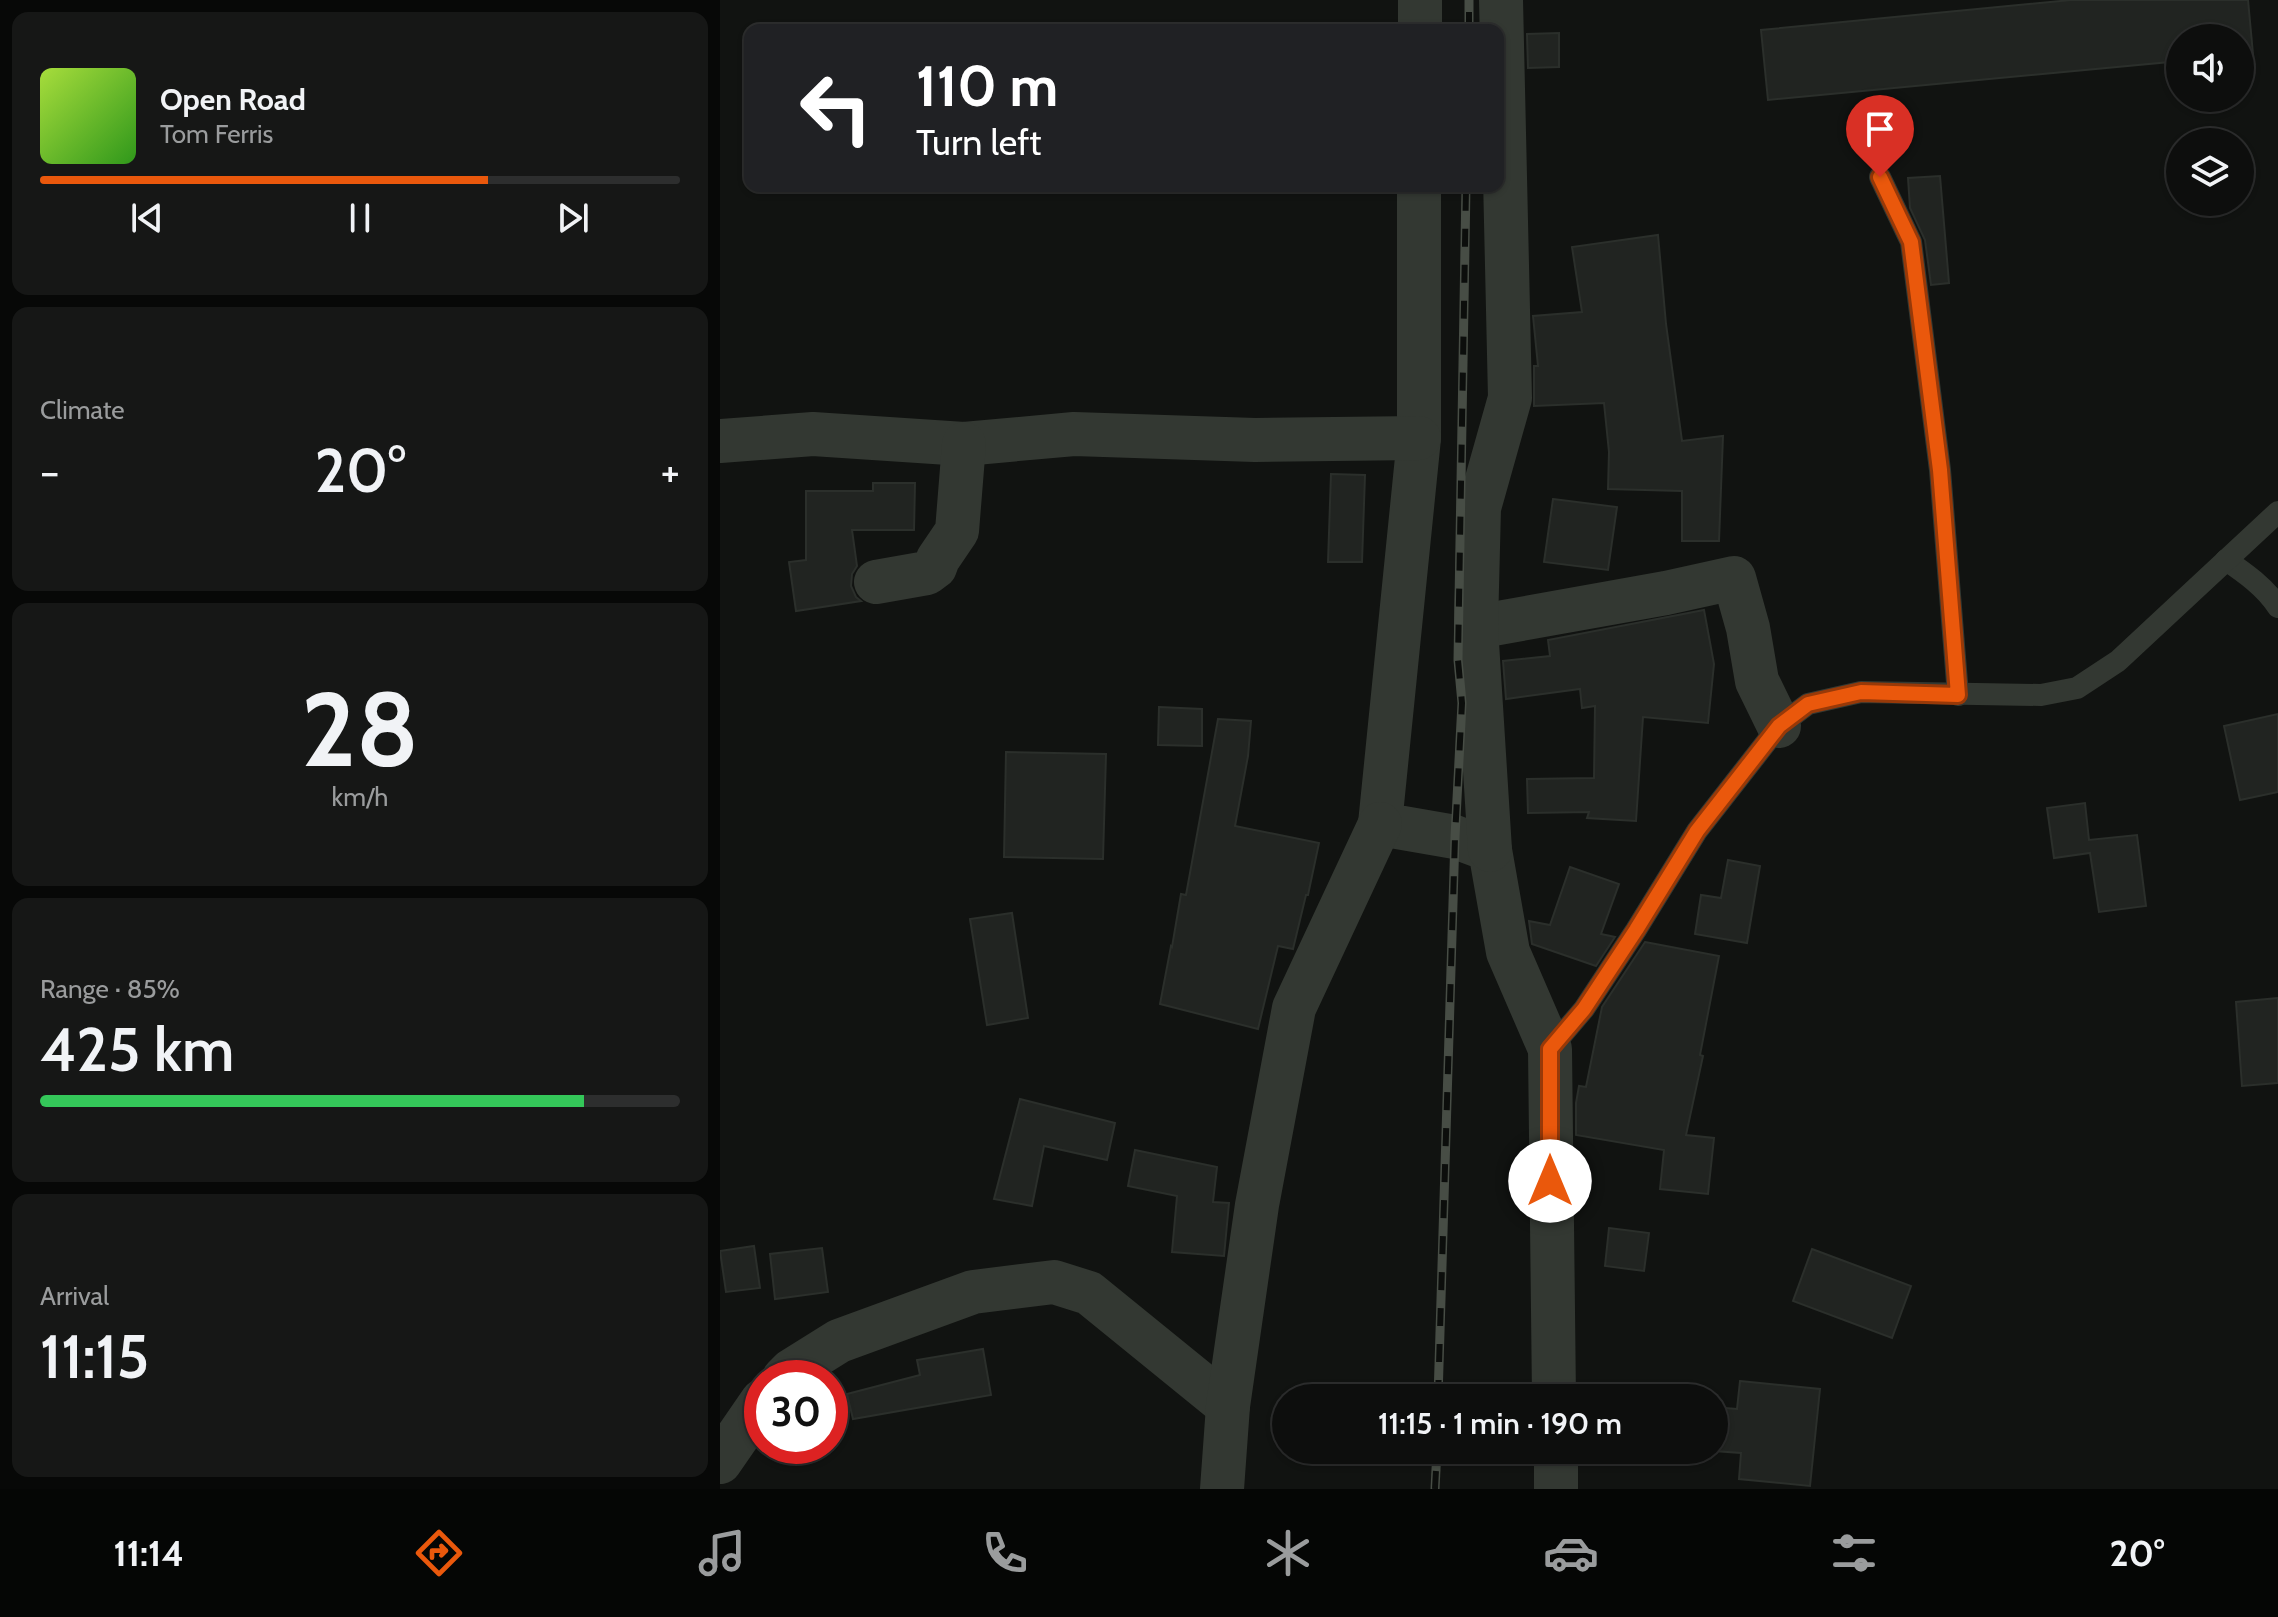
<!DOCTYPE html>
<meta charset="utf-8">
<style>
body{margin:0;font-family:Cabin,sans-serif;background:#161716;color:#f1f3f6;height:100vh;display:flex;flex-direction:column;font-size:30px;white-space:nowrap}
*{box-sizing:border-box;margin:0}
p{font-size:26px;color:#9a9c9d}
.icon{flex:none;width:44px;height:44px;fill:none;stroke:currentColor;stroke-width:2;stroke-linecap:round;stroke-linejoin:round}
.map{position:relative;flex:1;overflow:hidden}
.sheet{display:flex;flex-direction:column;gap:12px;padding:12px;background:#070807;width:720px}
.sheet>*{flex:none}
.hud{position:absolute;left:24px;top:24px;width:760px;height:168px;border-radius:16px;box-shadow:0 2px 6px #0004,0 0 0 2px #2d2e2e;background:#202124;color:#fff;overflow:hidden}
.buttons{position:absolute;left:1446px;top:24px;display:grid;gap:16px}
.buttons a{display:grid;place-items:center;width:88px;height:88px;border-radius:50%;background:#0d0e0d;box-shadow:0 2px 6px #0004,0 0 0 2px #2d2e2e;font-size:40px}
.speed{position:absolute;left:24px;top:1360px;display:flex;gap:16px;font-size:40px;font-weight:700;text-align:center}
.speed>*{display:grid;place-content:center;width:104px;height:104px;border-radius:50%;background:#0d0e0d;box-shadow:0 2px 6px #0004,0 0 0 2px #2d2e2e;line-height:1}
.speed .limit{border:12px solid #d22;background:#fff;color:#111}
.pin{position:absolute;display:grid;place-items:center;width:68px;height:68px;color:#fff;margin:-82px -34px;border-radius:50% 50% 50% 0;rotate:-45deg;box-shadow:0 0 8px #0007}
.pin .icon{rotate:45deg}
.me{position:absolute;width:88px;margin:-44px;rotate:0deg;stroke-linejoin:round;filter:drop-shadow(0 0 6px #0008)}
.turn{display:flex;align-items:center;gap:28px;height:168px;padding:0 40px;font-size:36px}
.turn .icon{width:104px;height:104px;stroke-width:2.5}
.turn b{display:block;font-size:56px;line-height:68px}
.big{font-size:60px;font-weight:600;line-height:1.1}
.sheet .card{flex:1;display:flex;flex-direction:column;justify-content:center;gap:12px;min-width:0;padding:0 28px;border-radius:16px;background:#161716}
.sheet .dial{align-items:center;gap:0}
.dial b{font-size:104px;line-height:1}
.song{display:flex;align-items:center;gap:24px}
.cover{width:96px;height:96px;border-radius:12px;background:linear-gradient(135deg,hsl(80 70% 55%),hsl(110 70% 35%))}
.played{height:8px;border-radius:4px;background:linear-gradient(90deg,#ea580c 70%,#2d2e2e 70%)}
.keys{display:flex;justify-content:space-around;direction:ltr}
.heat{display:flex;justify-content:space-between;align-items:center;font-size:44px;direction:ltr}
.charge{height:12px;border-radius:6px;background:linear-gradient(90deg,#34c759 85%,#2d2e2e 0)}
.trip{position:absolute;left:552px;top:1384px;width:456px;height:80px;border-radius:40px;background:#0d0e0d;box-shadow:0 2px 6px #0004,0 0 0 2px #2d2e2e;font-weight:600;line-height:80px;text-align:center}
.menu{display:flex;height:128px;justify-content:space-around;align-items:center;background:#050605;color:#9a9c9d}
.menu .icon{width:56px;height:56px}
.menu .current{color:#ea580c}
.menu b{font-size:36px;color:#f1f3f6}
main{display:flex;flex:1;min-height:0}
.map>svg:first-child{display:block}
.building{fill:#212421;stroke:#2b2f2b;stroke-width:2}
.lines{fill:none;stroke-linecap:round;stroke-linejoin:round}
.lane{stroke:#333832;stroke-width:22}
.street{stroke:#333832;stroke-width:44}
.rail-casing{stroke:#474d45;stroke-width:9}
.rail{stroke:#0c0e0c;stroke-width:6;stroke-dasharray:18;stroke-linecap:butt}
.route-casing{stroke:#983908;stroke-width:20}
.route{stroke:#ea580c;stroke-width:14}
</style>
<main>
<section class="sheet">
<div class="card">
<div class="song"><i class="cover"></i><div><b>Open Road</b><p>Tom Ferris</p></div></div>
<div class="played"></div>
<div class="keys"><svg class="icon" aria-label="previous" viewBox="0 0 24 24"><path d="M18 5L8 12l10 7zM5 5v14"/></svg><svg class="icon" aria-label="pause" viewBox="0 0 24 24"><path d="M8 5v14M16 5v14"/></svg><svg class="icon" aria-label="next" viewBox="0 0 24 24"><path d="M6 5l10 7-10 7zM19 5v14"/></svg></div>
</div>
<div class="card"><p>Climate</p>
<div class="heat"><a>−</a><b class="big">20°</b><a>+</a></div>
</div>
<div class="card dial"><b>28</b><p>km/h</p></div>
<div class="card"><p>Range · 85%</p><b class="big">425 km</b><div class="charge"></div></div>
<div class="card"><p>Arrival</p><b class="big">11:15</b></div>
</section>
<div class="map">
<svg width="1558" height="1489" viewBox="0 0 1558 1489">
<rect width="100%" height="100%" fill="#111311"/>
<g class="building">
<polygon points="1351,0 1528,0 1533,54 1520,55 1520,38 1460,38 1460,61 1048,100 1041,30"/>
<polygon points="839,33 839,67 808,68 807,34"/>
<polygon points="1220,176 1229,283 1211,285 1205,240 1190,208 1188,178"/>
<polygon points="938,235 946,324 962,441 1003,436 999,541 962,541 962,491 888,489 889,452 884,403 814,406 814,366 818,366 813,316 862,312 852,247"/>
<polygon points="611,474 645,475 642,562 608,562"/>
<polygon points="153,483 195,483 194,530 132,530 137,566 132,574 131,586 136,597 141,601 76,611 69,562 86,560 86,491 153,491"/>
<polygon points="833,499 897,507 888,570 824,562"/>
<polygon points="984,610 994,664 988,723 923,717 916,821 867,818 869,812 808,813 807,779 874,778 875,706 862,708 860,689 786,699 783,661 830,656 828,640"/>
<polygon points="439,707 482,709 482,746 438,745"/>
<polygon points="1558,714 1558,792 1520,800 1504,726"/>
<polygon points="498,719 531,721 528,756 515,826 599,843 588,895 586,895 573,949 558,946 538,1029 440,1004 451,946 452,947 461,894 466,895"/>
<polygon points="286,752 386,754 383,859 284,857"/>
<polygon points="1365,803 1369,840 1417,835 1426,906 1379,912 1370,853 1334,858 1327,808"/>
<polygon points="1008,860 1040,866 1027,943 975,934 981,895 1001,898"/>
<polygon points="850,867 899,884 881,934 895,937 876,966 812,944 809,921 830,925"/>
<polygon points="292,913 308,1018 267,1025 250,919"/>
<polygon points="925,942 999,956 980,1055 983,1056 966,1135 994,1138 988,1194 940,1189 944,1150 856,1135 856,1103 859,1086 866,1087 882,1007"/>
<polygon points="1558,998 1558,1083 1522,1086 1516,1002"/>
<polygon points="300,1099 395,1123 387,1160 324,1146 312,1206 274,1199"/>
<polygon points="415,1150 497,1167 493,1202 509,1203 504,1256 452,1252 457,1196 408,1186"/>
<polygon points="889,1228 929,1233 924,1271 885,1266"/>
<polygon points="34,1246 40,1288 6,1292 0,1251"/>
<polygon points="102,1248 108,1292 55,1299 50,1254"/>
<polygon points="1092,1249 1191,1286 1172,1338 1073,1301"/>
<polygon points="263,1349 271,1395 133,1419 127,1394 200,1375 197,1360"/>
<polygon points="1020,1381 1100,1389 1090,1486 1019,1479 1021,1453 994,1451 994,1407 1017,1409"/>
</g>
<g class="lines">
<g class="lane">
<polyline points="1160,177 1191,242 1220,470 1238,695"/>
<path d="M 1506,560 C 1525,573 1545,587 1558,607"/>
<polyline points="830,1049 864,1009 916,930 977,831 1059,726 1088,704 1141,692 1321,695 1357,688 1398,661 1558,512"/>
</g>
<g class="street">
<polyline points="700,30 700,0"/>
<polyline points="699,186 699,438 660,824 735,837 770,850 788,952 830,1049 834,1398"/>
<polyline points="0,441 93,434 244,444 354,434 535,440 699,438"/>
<polyline points="156,582 207,573 215,567 218,559 237,531 244,444"/>
<polyline points="756,627 946,593 1014,578 1028,628 1037,681 1059,726"/>
<polyline points="770,850 756,627 759,508 790,398 781,0"/>
<polyline points="64,1378 71,1371 119,1341 253,1292 334,1282 369,1293 508,1406"/>
<polyline points="836,1450 836,1489"/>
<polyline points="0,1462 42,1401"/>
<polyline points="502,1489 508,1406 537,1205 574,1008 660,824"/>
</g>
<defs>
<g id="rail">
<polyline points="749,30 749,0"/>
<polyline points="718,1398 735,837 742,703 738,660 746,186"/>
<polyline points="715,1489 717,1450"/>
</g>
</defs>
<use href="#rail" class="rail-casing"/>
<use href="#rail" class="rail"/>
</g>
<g class="lines">
<defs>
<polyline id="route" points="830,1181 830,1049 864,1009 916,930 977,831 1059,726 1088,704 1141,692 1238,695 1220,470 1191,242 1160,177"/>
</defs>
<use href="#route" class="route-casing"/>
<use href="#route" class="route"/>
</g>
</svg>
<div class="buttons">
<a><svg class="icon" aria-label="sound" viewBox="0 0 24 24"><path d="M4 9h4l5-4v14l-5-4H4zM17 9q2 3 0 6"/></svg></a>
<a><svg class="icon" aria-label="layers" viewBox="0 0 24 24"><path d="M12 4l9 5-9 5-9-5zM3 14l9 5 9-5"/></svg></a>
</div>
<div class="speed"><div class="limit">30</div></div>
<div class="pin" style="left:1160px;top:177px;background:#d93025"><svg class="icon" aria-label="arrive" viewBox="0 0 24 24"><path d="M6 21V4h12l-3 4 3 4H6"/></svg></div>
<svg class="me" style="left:830px;top:1181px" viewBox="-20 -20 40 40"><circle r="19" fill="#fff"/><path d="M0-13L10 11 0 6-10 11z" fill="#ea580c"/></svg>
<div class="trip">11:15 · 1 min · 190 m</div>
<div class="hud">
<div class="turn"><svg class="icon" aria-label="left" viewBox="0 0 24 24"><path d="M17 20v-9H6M10 6l-5 5 5 5"/></svg><div><b>110 m</b>Turn left</div></div>
</div>
</div>
</main>
<nav class="menu">
<b>11:14</b>
<svg class="icon current" aria-label="directions" viewBox="0 0 24 24"><path d="M12 3l9 9-9 9-9-9zM9 14v-3h6M13 9l2 2-2 2"/></svg>
<svg class="icon" aria-label="music" viewBox="0 0 24 24"><path d="M9 18V5l10-2v13"/><circle cx="6" cy="18" r="3"/><circle cx="16" cy="16" r="3"/></svg>
<svg class="icon" aria-label="phone" viewBox="0 0 24 24"><path d="M5 4h4l2 5-3 2q2 4 5 5l2-3 5 2v4C11 20 4 13 5 4z"/></svg>
<svg class="icon" aria-label="climate" viewBox="0 0 24 24"><path d="M12 3v18M4 7l16 10M4 17L20 7"/></svg>
<svg class="icon" aria-label="car" viewBox="0 0 24 24"><path d="M5 17H2v-5l4-1 3-4h7l3 4 3 1v5h-3M9 17h6M6 11h13"/><circle cx="7" cy="17" r="2"/><circle cx="17" cy="17" r="2"/></svg>
<svg class="icon" aria-label="filters" viewBox="0 0 24 24"><path d="M4 7h16M4 17h16"/><circle cx="9" cy="7" r="2"/><circle cx="15" cy="17" r="2"/></svg>
<b>20°</b>
</nav>
